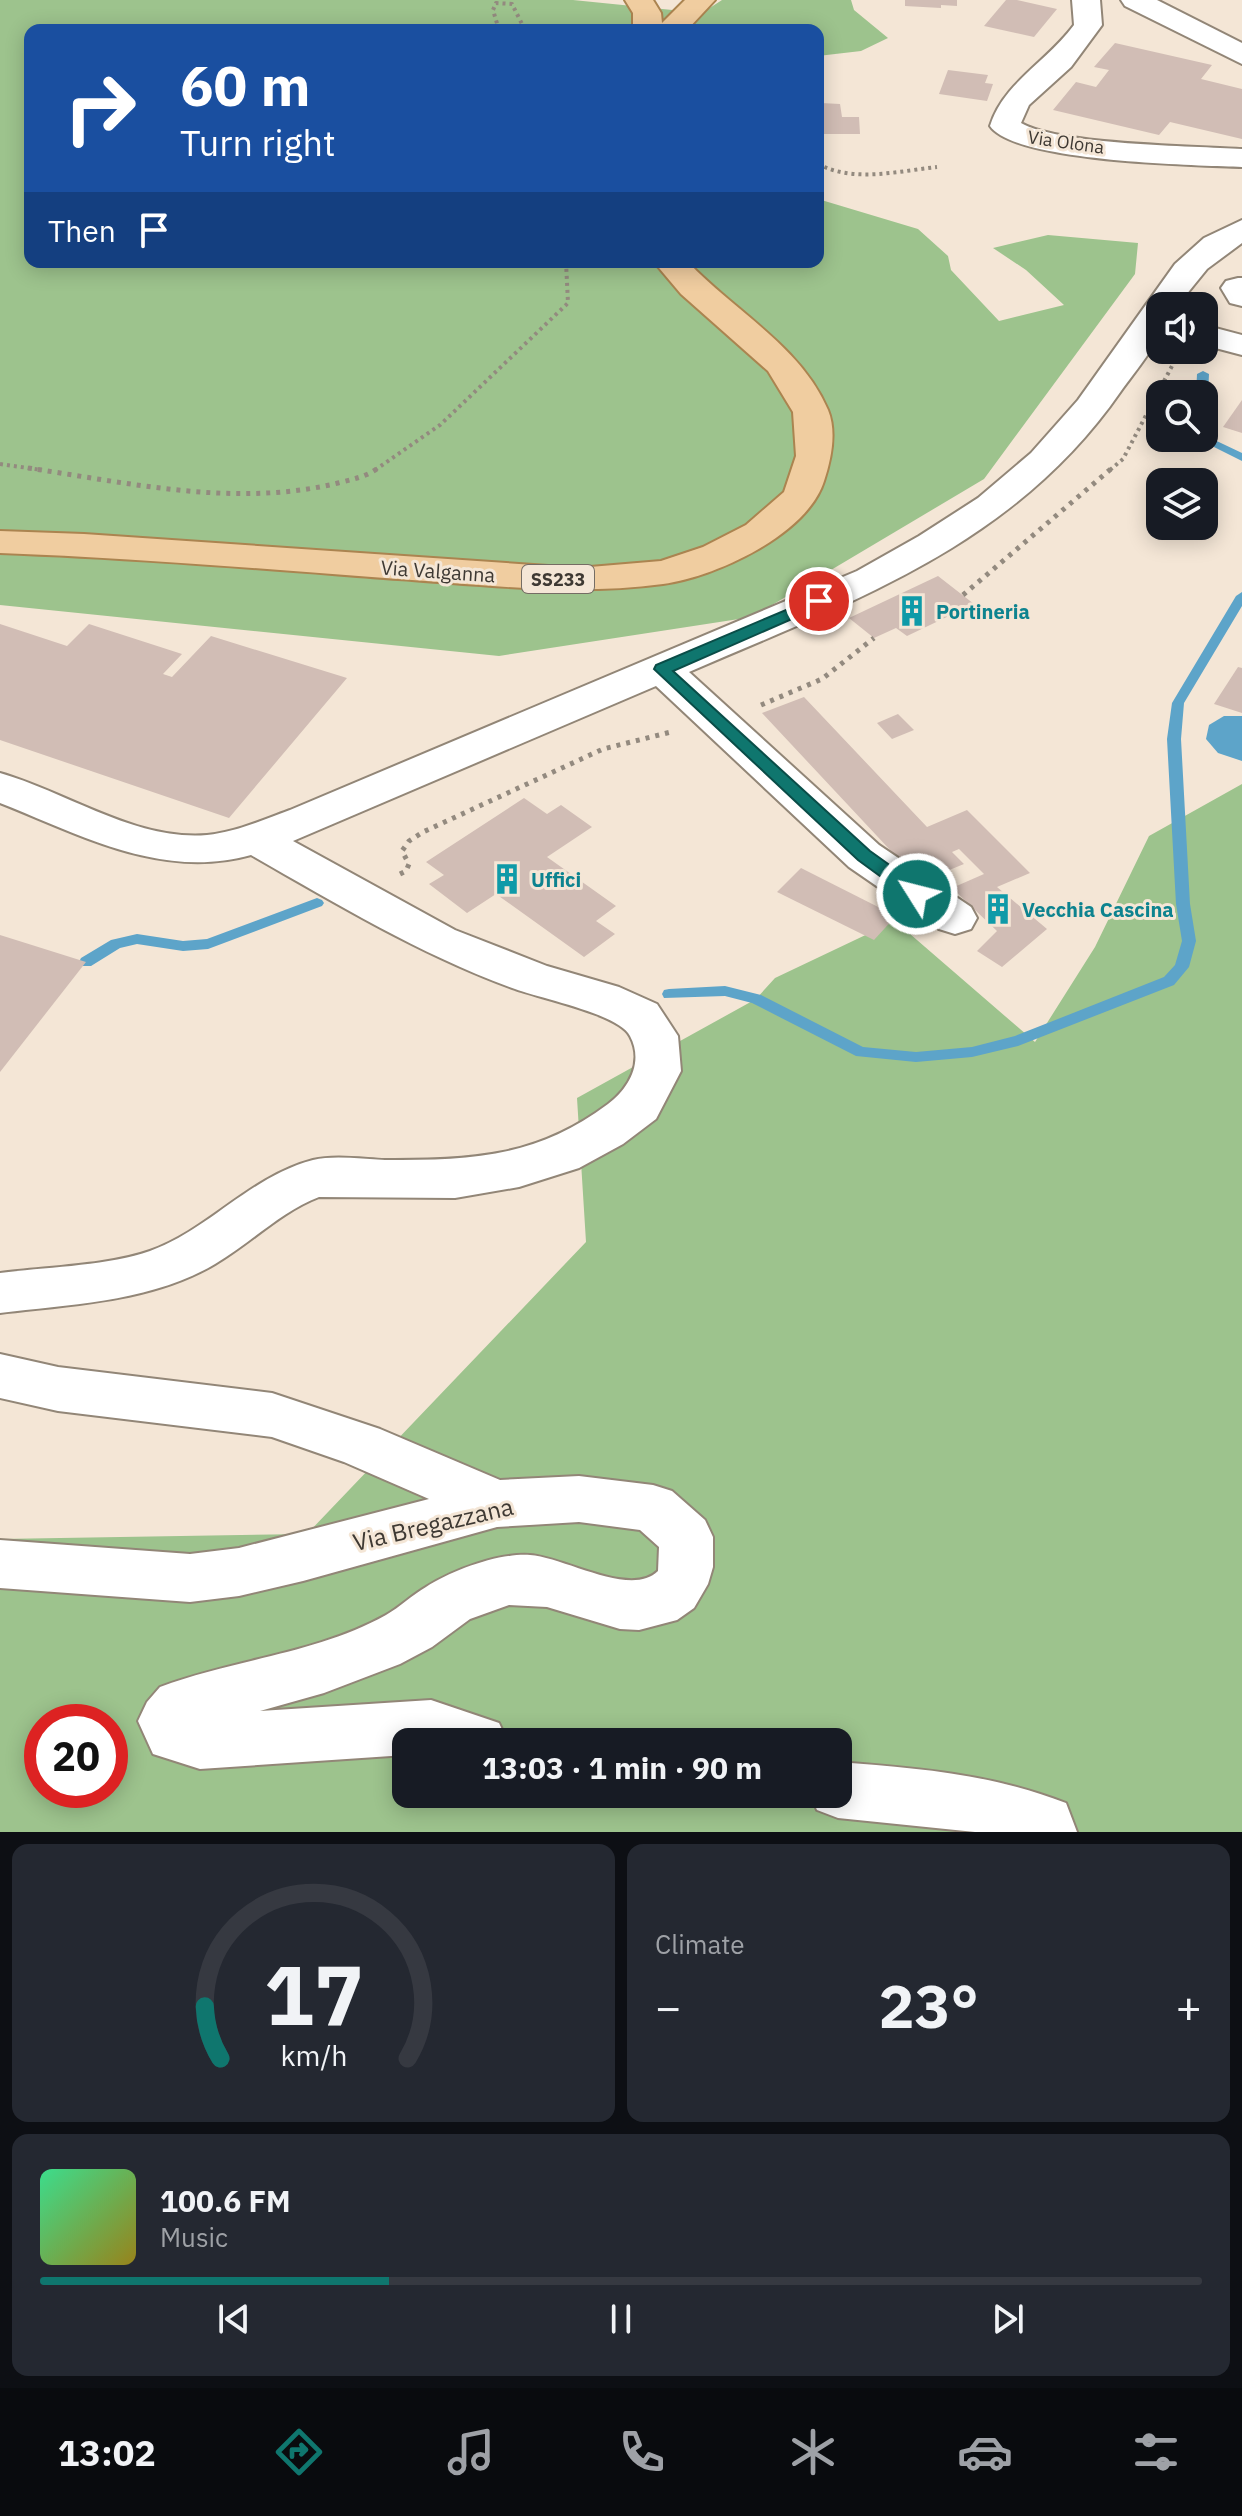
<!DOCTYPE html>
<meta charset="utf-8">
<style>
body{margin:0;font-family:"IBM Plex Sans",sans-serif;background:#242831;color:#f1f3f6;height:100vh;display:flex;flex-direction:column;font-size:30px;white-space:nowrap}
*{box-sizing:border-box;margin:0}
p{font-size:26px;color:#9ea1a6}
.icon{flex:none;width:44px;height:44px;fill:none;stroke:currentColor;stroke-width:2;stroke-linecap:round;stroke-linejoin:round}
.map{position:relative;height:1832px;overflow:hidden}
.sheet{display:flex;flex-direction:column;gap:12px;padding:12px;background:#0d0f14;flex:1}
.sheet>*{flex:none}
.top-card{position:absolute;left:24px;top:24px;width:800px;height:244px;border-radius:16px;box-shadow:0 4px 20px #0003;background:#1a4fa0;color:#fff;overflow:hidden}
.controls{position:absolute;left:1146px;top:292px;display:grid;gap:16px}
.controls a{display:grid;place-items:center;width:72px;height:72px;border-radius:16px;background:#171b24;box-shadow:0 4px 20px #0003;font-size:40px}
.speed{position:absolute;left:24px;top:1704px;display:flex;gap:16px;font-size:40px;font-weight:700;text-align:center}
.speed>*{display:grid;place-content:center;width:104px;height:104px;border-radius:50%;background:#171b24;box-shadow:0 4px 20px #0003;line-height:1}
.speed .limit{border:12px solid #d22;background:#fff;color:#111}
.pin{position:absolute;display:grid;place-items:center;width:68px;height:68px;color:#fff;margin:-34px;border:4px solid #fff;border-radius:50%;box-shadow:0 2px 8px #0007}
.me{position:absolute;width:88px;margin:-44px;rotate:306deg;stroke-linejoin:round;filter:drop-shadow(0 0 6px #0008)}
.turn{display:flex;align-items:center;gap:28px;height:168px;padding:0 24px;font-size:36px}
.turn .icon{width:104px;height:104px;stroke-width:2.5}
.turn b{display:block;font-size:56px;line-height:68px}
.then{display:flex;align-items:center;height:76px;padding:0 24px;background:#0003;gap:16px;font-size:30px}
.big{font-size:60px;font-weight:700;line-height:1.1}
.sheet .widget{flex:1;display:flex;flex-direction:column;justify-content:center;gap:12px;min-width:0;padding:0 28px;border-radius:16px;background:#242831}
.sheet .dial{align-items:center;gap:0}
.dial svg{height:208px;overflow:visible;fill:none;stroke:#363941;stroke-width:7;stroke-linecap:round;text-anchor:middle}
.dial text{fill:#f1f3f6;stroke:none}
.song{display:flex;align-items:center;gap:24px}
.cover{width:96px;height:96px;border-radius:12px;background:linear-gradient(135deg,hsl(150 70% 55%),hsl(50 70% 35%))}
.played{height:8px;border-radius:4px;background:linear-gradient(90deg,#0f766e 30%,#363941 30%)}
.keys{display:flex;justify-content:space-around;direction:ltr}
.heat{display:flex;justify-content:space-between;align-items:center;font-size:44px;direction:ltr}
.sheet .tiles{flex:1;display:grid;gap:12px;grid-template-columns:1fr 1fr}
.widget:last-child{grid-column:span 2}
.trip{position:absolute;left:392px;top:1728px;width:460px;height:80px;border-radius:16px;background:#171b24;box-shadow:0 4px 20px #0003;font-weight:700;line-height:80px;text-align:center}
.menu{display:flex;height:128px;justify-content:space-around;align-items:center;background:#090b0e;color:#9ea1a6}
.menu .icon{width:56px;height:56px}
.menu .on{color:#0f766e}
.menu b{font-size:36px;color:#f1f3f6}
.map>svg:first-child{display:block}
.green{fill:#9dc38d;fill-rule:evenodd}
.water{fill:#5da4c9}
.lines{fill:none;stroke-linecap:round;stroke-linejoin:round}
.stream{fill:#5da4c9;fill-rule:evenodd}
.building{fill:#d1bdb5}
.minor-casing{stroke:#928677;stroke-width:4}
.major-casing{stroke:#ab8450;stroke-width:4}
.path-far1{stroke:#938a7f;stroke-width:4;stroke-dasharray:3 4;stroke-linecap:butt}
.path{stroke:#938a7f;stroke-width:5;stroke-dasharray:4 6;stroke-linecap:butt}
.minor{fill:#fff;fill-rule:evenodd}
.major{fill:#f0cda0;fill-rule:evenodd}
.route{fill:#0f766e;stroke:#0a4d48;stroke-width:2}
.labels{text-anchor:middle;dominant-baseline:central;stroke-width:6;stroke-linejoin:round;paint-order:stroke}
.far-street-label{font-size:18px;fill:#3e3933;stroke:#f4e6d6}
.shield{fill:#f4e6d6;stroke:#756d64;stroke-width:2}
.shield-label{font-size:18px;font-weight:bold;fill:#3e3933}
.street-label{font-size:20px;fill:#3e3933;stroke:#f4e6d6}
.culture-label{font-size:20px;font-weight:bold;fill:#0d838f;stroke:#f4e6d6;text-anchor:start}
.near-street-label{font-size:24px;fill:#3e3933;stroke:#f4e6d6}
</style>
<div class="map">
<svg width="1242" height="1832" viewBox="0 0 1242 1832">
<rect width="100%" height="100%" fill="#f4e6d6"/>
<g class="green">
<polygon points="0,0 573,0 702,13 722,0 851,0 854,10 888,38 861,51 818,56 818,30 30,30 30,262 818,262 818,199 918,229 948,256 951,270 999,321 1064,305 1026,270 993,248 1048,235 1138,243 1135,274 984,479 752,617 499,656 0,605"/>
<path d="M 1242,784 L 1242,1832 L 0,1832 L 0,1539 L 307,1534 L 586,1242 L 577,1098 L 756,999 L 775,978 L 895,921 L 1035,1042 L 1095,947 L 1149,836 ZM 42,1722 L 110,1722 L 110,1790 L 42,1790 ZM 406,1742 L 838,1742 L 838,1794 L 406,1794 Z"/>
</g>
<polygon class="water" points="1224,716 1242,716 1242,761 1218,753 1206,739 1209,725"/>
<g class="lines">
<g class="stream">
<polygon points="1203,371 1209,374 1208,394 1204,397 1204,394 1196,394 1197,374"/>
<polygon points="1204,435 1242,453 1242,461 1200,440 1198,438 1204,438"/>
<polygon points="1242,592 1242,606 1184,703 1181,739 1190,904 1196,941 1189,967 1174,985 1018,1046 972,1057 916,1062 856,1056 752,1003 725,996 664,998 662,994 664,990 669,989 725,986 761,995 863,1047 916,1052 972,1047 1015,1036 1164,977 1175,965 1182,941 1176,904 1167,739 1172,703 1236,596"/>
<polygon points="317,898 322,900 324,903 322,906 208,949 183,951 137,944 120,948 91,966 81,966 79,962 81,958 111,940 137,934 183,941 207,939"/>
</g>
</g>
<g class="building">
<polygon points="905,0 957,0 957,6 941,5 941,8 905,6"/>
<polygon points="1006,0 1017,0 1057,9 1034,37 984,26"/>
<polygon points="1115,43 1212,65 1201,79 1242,89 1242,139 1170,122 1159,135 1053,110 1076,82 1096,87 1109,70 1094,67"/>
<polygon points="948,70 988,75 985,83 993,84 987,101 939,94"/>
<polygon points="818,89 821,89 821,103 840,104 842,117 859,117 860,134 822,134 821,139 818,139"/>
<polygon points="1242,400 1242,433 1223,427"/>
<polygon points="938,576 974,604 907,636 896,628 874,638 849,618"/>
<polygon points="0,624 67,646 89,624 182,654 163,674 172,677 211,636 347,678 229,818 0,740"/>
<polygon points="1238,667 1242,668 1242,713 1214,704"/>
<polygon points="804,697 927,827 967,810 1030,873 997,887 1047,929 1002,967 977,951 997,931 952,888 984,874 959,849 952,852 964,864 920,882 762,713"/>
<polygon points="898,714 914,730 892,739 877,723"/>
<polygon points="524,798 547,814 561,805 592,827 547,857 616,906 596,921 615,934 584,957 496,894 467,913 429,884 444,875 426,862"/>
<polygon points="801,868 896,916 874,940 777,892"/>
<polygon points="0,935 86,962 0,1072"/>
</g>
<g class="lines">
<defs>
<g id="minor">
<path d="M 1072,0 L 1100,0 L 1102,25 L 1071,67 L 1029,105 L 1021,123 C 1060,145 1193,146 1242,149 L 1242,167 C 1195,165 1014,162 990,126 C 1003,83 1048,61 1074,25 Z"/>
<polygon points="1121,0 1157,0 1242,43 1242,64 1125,6"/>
<path d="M 1242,220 L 1242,243 L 1207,269 L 1177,306 L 1160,306 C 1160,314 1161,323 1160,330 C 1157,346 1131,377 1121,391 C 1014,546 853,601 689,672 L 879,845 L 971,907 L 977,918 L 971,929 L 955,934 L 939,929 L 849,867 L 656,686 L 293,841 L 455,930 L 547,966 L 619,987 L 657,1004 L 678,1036 L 681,1071 L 656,1119 L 623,1144 L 579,1168 L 519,1187 L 455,1198 L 319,1197 C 280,1212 251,1243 215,1264 C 151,1302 72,1304 0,1313 L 0,1273 C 45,1267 108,1266 150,1251 C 209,1230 249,1177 313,1160 C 334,1155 362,1159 385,1160 C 471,1160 536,1158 608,1104 C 629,1088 644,1062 630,1036 C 619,1014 539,998 515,989 C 421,955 337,904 251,855 C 162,880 81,835 0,803 L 0,773 C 67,792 135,841 207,835 C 236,832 263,820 290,810 L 857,571 L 919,536 L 978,498 L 1031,453 L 1078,400 L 1175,264 L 1204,238 Z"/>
<polygon points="1238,278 1242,278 1242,306 1230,303 1221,288 1226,281"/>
<polygon points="1204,325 1242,335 1242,355 1204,345"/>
<path d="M 0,1354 L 58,1367 L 272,1393 L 380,1429 L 500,1480 L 579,1476 L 653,1485 L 672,1491 L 705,1520 L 713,1537 L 713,1567 L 708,1584 L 694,1608 L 677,1620 L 639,1630 L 620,1629 L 547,1607 L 509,1605 L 470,1619 L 432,1647 L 400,1664 L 324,1693 L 260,1711 L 431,1700 L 499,1723 L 508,1742 L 406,1742 L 406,1755 L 200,1769 L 153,1754 L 138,1721 L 147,1702 L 160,1687 C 234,1659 316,1654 386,1615 C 400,1607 412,1595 426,1587 C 453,1570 498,1553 530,1555 C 564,1557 631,1598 658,1571 L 659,1547 L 640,1530 L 579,1522 L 497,1527 L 303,1581 L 239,1596 L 190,1602 L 0,1588 L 0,1540 L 190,1554 L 239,1548 L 429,1499 L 344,1462 L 272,1437 L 58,1411 L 0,1398 Z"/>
<path d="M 838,1762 C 917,1768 992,1774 1066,1803 L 1077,1832 L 975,1832 L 838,1818 L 817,1810 L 810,1794 L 838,1794 Z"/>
</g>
<g id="major">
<polygon points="625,0 653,0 661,13 662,23 685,0 715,0 687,30 633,30 633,13"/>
<path d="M 654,262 L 688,262 C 734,311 801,346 828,410 C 837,432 831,460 824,481 C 807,535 715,577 663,584 C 574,596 486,585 398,579 C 265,569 133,558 0,553 L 0,531 L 84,534 L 578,568 L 661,561 L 703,547 L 746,525 L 784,492 L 796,456 L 793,412 L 768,371 L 681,294 Z"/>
</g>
</defs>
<use href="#minor" class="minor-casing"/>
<use href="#major" class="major-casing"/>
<g class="path-far1">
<polyline points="499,30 493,10 496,3 512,4 525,30"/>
<path d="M 818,164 C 854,183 898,171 937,167"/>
<polyline points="0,464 42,470"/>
<polyline points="375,470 440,425 568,303 566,262"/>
<polyline points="1110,470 1123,459 1172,366"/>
</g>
<g class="path">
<path d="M 28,468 C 130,483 236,508 338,483 C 353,479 366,477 378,468"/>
<polyline points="963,595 1112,468"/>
<polyline points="761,705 822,679 874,638"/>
<polyline points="400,874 406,871 409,864 402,851 409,841 423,832 603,749 671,732"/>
</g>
<use href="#minor" class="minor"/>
<use href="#major" class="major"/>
</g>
<polygon class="route" points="819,596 827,601 824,605 673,671 870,851 923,889 926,894 923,898 910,898 858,860 654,669 656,665"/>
<defs>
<symbol id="building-bare" viewBox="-9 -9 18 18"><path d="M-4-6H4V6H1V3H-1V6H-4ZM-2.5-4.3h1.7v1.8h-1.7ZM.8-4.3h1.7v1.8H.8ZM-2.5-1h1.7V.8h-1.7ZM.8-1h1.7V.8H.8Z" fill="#0f9aa8" stroke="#f4e6d6" stroke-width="2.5" paint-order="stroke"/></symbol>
</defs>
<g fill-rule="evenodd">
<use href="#building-bare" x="890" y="589" width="44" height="44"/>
<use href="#building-bare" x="485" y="857" width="44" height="44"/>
<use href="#building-bare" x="976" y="887" width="44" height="44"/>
</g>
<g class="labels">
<g class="far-street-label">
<text transform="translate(1066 142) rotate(8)">Via Olona</text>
</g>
<rect class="shield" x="522" y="565" width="72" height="28" rx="6"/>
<g class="shield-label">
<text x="558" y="579">SS233</text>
</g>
<g class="street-label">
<text transform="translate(438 571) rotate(4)">Via Valganna</text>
</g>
<g class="culture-label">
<text x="936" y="611">Portineria</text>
<text x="531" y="879">Uffici</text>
<text x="1022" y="909">Vecchia Cascina</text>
</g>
<g class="near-street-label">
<text transform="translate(433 1524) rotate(-13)">Via Bregazzana</text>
</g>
</g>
</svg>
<div class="controls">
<a><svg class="icon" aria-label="sound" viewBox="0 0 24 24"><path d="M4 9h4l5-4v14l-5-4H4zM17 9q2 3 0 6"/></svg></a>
<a><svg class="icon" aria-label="search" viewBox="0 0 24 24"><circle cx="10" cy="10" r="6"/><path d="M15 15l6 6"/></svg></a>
<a><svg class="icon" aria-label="layers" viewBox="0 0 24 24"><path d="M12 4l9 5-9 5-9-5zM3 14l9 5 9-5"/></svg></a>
</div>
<div class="speed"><div class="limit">20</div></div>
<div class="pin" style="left:819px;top:601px;background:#d93025"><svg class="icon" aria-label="arrive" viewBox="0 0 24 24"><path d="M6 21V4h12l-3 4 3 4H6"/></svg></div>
<svg class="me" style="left:917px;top:894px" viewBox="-20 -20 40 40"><circle r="17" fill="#0f766e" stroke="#fff" stroke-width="3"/><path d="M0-11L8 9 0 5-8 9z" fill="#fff"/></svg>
<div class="trip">13:03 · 1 min · 90 m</div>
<div class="top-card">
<div class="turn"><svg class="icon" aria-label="right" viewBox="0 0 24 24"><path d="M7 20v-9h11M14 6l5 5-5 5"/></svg><div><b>60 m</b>Turn right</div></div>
<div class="then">Then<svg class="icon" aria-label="arrive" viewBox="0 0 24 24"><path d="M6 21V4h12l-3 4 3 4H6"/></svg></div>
</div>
</div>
<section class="sheet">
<div class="tiles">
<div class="widget dial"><svg viewBox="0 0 100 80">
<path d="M14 69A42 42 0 1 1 86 69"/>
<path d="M14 69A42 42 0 0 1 8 49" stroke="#0f766e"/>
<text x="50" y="56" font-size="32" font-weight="700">17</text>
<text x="50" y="72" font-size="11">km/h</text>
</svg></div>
<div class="widget"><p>Climate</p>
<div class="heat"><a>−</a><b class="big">23°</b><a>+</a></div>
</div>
<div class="widget">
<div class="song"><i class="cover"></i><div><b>100.6 FM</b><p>Music</p></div></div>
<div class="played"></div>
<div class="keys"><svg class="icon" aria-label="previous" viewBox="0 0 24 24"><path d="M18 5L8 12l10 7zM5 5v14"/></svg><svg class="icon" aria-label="pause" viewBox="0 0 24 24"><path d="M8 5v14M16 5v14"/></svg><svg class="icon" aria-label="next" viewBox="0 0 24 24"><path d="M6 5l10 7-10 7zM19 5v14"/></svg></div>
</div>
</div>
</section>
<nav class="menu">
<b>13:02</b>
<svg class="icon on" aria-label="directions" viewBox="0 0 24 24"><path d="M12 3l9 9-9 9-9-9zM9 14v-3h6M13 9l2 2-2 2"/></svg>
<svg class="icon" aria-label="music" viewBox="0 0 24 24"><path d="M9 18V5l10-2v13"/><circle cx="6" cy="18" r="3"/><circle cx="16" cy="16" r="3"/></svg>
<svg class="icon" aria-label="phone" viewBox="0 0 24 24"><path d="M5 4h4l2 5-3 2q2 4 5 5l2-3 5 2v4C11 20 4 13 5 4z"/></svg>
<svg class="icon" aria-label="climate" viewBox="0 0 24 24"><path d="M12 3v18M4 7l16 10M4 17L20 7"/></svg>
<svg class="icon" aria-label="car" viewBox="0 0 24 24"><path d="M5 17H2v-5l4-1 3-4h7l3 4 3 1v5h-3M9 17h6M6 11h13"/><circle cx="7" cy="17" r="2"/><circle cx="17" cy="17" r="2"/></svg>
<svg class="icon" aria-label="filters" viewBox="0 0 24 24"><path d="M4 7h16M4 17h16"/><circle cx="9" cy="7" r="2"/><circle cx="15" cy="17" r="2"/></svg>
</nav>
